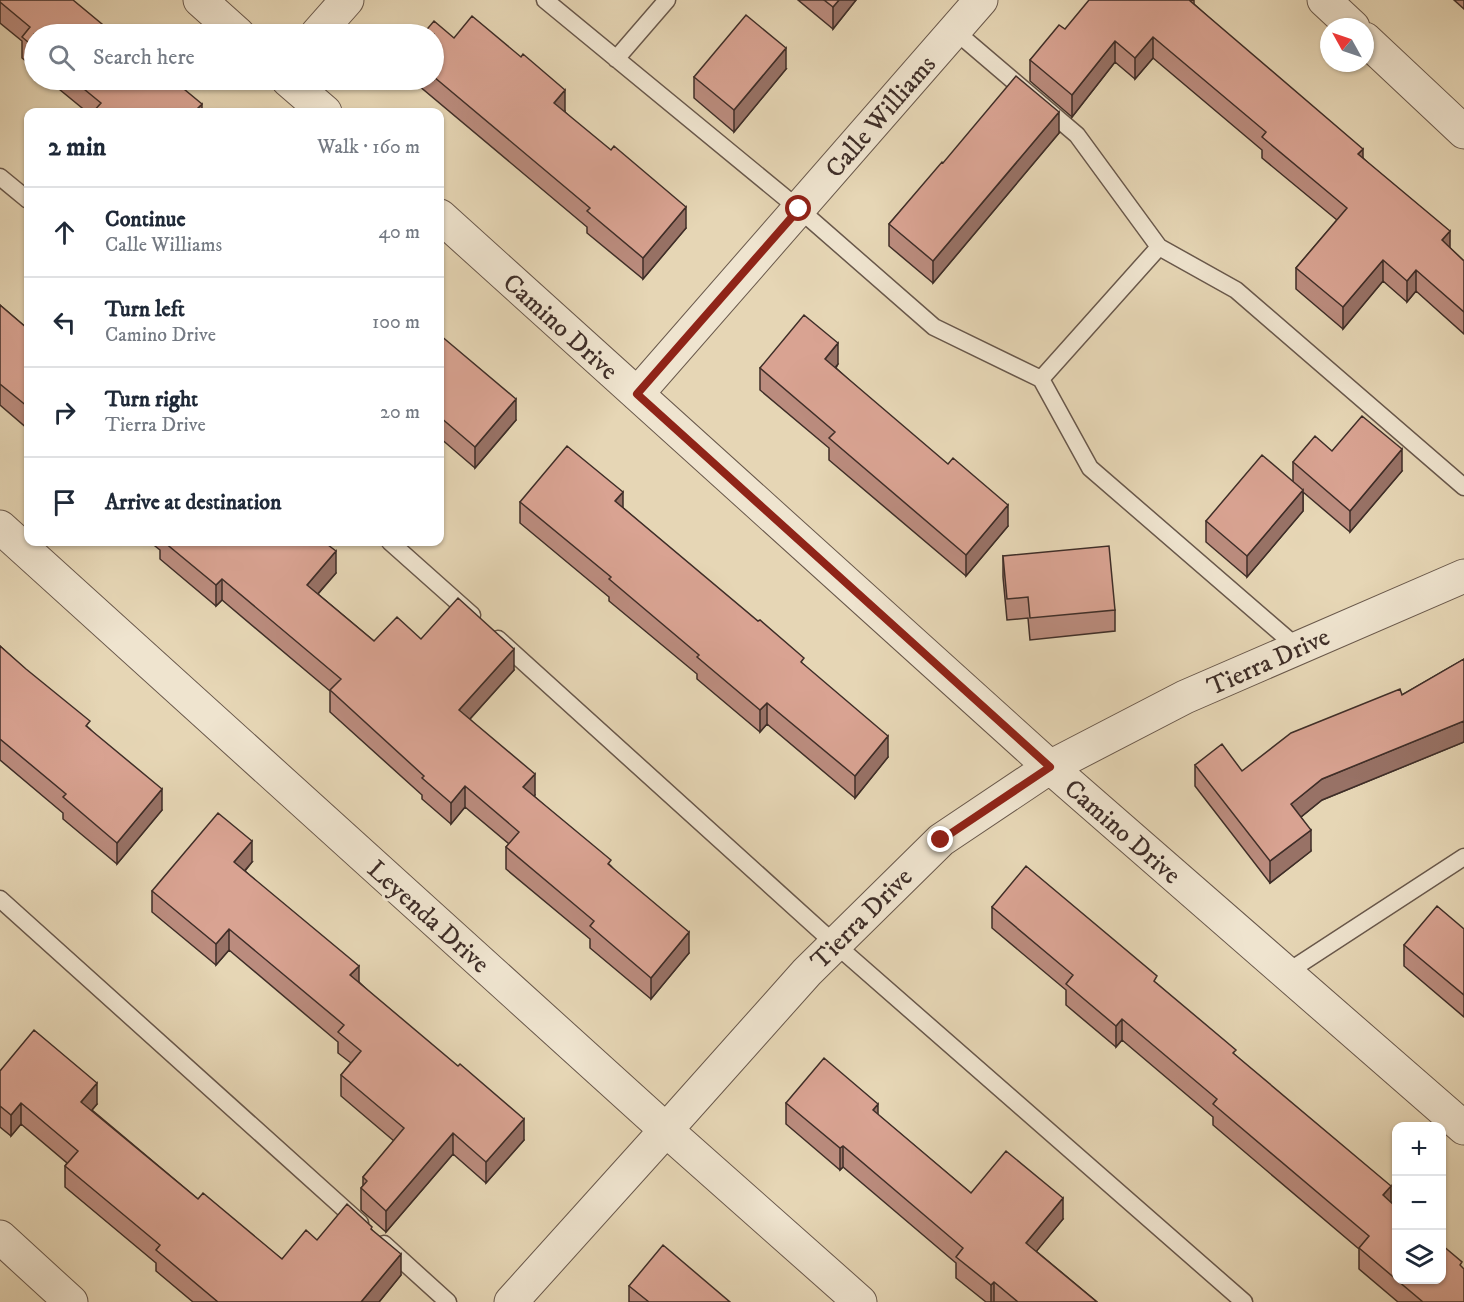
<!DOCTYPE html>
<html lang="en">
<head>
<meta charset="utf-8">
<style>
	:root { --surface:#fff; --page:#f2f2f3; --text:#1f2937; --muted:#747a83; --line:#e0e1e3 }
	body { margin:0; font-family:"IM FELL DW Pica",serif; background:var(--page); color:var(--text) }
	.controls { position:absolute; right:18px; bottom:18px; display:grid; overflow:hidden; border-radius:12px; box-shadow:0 2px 4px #0004 }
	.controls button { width:54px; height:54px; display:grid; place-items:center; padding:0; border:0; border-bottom:2px solid var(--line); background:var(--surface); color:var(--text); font:30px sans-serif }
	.compass { position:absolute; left:1320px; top:18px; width:54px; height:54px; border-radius:50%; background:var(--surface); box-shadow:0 2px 4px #0004; rotate:310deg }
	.stop { position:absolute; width:18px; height:18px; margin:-14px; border:4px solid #8f2418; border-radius:50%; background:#fff }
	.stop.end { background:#8f2418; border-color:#fff; box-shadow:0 2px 6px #0008 }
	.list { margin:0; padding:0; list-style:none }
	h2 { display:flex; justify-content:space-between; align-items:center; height:78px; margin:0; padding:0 24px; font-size:26px }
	h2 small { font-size:20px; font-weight:400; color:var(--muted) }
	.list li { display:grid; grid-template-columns:39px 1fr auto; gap:18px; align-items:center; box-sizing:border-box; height:90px; padding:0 24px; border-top:2px solid var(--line) }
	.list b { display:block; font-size:22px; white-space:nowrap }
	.list p { margin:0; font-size:20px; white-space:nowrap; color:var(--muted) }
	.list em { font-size:20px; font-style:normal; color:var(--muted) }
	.icon { flex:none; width:33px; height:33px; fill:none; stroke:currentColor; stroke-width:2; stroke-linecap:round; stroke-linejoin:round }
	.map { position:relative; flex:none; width:1464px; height:1302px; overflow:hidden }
	.search { position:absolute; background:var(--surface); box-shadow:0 2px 4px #0004; left:24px; top:24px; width:420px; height:66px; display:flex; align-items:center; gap:15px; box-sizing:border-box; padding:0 21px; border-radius:33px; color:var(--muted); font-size:22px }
	.panel { position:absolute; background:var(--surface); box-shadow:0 2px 4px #0004; left:24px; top:108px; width:420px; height:438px; border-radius:12px }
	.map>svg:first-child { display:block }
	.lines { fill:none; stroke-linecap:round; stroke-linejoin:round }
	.service-casing { stroke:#69584b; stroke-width:19 }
	.minor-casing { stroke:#69584b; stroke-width:35 }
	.service { stroke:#efe4cf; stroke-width:16 }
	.minor { stroke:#efe4cf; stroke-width:33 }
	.wall { fill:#bb8c7e; stroke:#3f2e28; stroke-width:1.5 }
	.shaded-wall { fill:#987266; stroke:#3f2e28; stroke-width:1.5 }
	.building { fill:#d9a392; stroke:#3f2e28; stroke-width:1.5 }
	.route { stroke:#8f2418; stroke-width:8 }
	.labels { text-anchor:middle; stroke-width:6; stroke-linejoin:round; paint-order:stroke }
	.street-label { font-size:26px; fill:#3f2e28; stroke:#efe4cf }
</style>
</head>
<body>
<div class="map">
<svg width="1464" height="1302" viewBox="0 0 1464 1302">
	<rect width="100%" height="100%" fill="#e6d6b5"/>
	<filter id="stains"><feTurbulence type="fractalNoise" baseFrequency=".00333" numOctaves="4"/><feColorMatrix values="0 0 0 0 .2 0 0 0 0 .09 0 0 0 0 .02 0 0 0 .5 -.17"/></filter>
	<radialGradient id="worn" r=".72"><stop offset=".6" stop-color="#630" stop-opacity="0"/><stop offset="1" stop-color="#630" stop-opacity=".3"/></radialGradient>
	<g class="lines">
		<defs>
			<path id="service" d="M 545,0 L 799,209 L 934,327 L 1041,379 L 1090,468 L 1298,648
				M 955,31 L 1077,135 L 1159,247 L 1236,290 L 1464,487
				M 616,59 L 667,0
				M 0,177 L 28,200
				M 1041,379 L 1159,247
				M 390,542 L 472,615
				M 498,639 L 835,944 L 1244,1302
				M 0,899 L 360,1223
				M 1286,973 L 1464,857
				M 384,1244 L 448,1302"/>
			<path id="minor" d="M 200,0 L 238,34
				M 1324,0 L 1353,27
				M 317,34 L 347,0
				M 1365,39 L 1464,132
				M 288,80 L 325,112
				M 440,216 L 1050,767 L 1464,1128
				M 637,394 L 981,0
				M 0,527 L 666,1130 L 860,1302
				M 0,1237 L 71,1302
				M 511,1302 L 666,1130 L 807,972 L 941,840 L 1050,767 L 1185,697 L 1464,576"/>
		</defs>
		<use href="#service" class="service-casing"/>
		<use href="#minor" class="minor-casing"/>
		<use href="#service" class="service"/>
		<use href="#minor" class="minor"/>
	</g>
	<path class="wall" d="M 0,0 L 114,34 L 34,34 L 34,68 L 22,58 L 22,41 L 0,23 Z
		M 798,0 L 856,0 L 833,29 Z
		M 1194,0 L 1194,4 L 1363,158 L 1450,248 L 1464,261 L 1464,334 L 1416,291 L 1407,302 L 1383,281 L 1343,329 L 1296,289 L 1296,268 L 1337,220 L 1262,158 L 1262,150 L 1153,58 L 1135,79 L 1115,62 L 1072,117 L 1030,81 L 1030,60 L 1065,29 Z
		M 1454,0 L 1464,0 L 1464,9 Z
		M 434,34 L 454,38 L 565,111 L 565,112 L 686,228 L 643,279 L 587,233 L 587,227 L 412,80 L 434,80 Z
		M 786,69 L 734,132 L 694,98 L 694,77 Z
		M 48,80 L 173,80 L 202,112 L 87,112 Z
		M 1059,133 L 933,283 L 889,246 L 889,224 L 943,163 Z
		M 0,305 L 28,329 L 28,429 L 0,405 Z
		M 440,335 L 516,420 L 475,468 L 440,438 Z
		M 838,364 L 836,368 L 1008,526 L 966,576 L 829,460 L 829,448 L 760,390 L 760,368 Z
		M 1332,451 L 1402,471 L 1350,532 L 1303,492 L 1303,511 L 1247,577 L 1206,542 L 1206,521 L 1293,481 L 1293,462 Z
		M 520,502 L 623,508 L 804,665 L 888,757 L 855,798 L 767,724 L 760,732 L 697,679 L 697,674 L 609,601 L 609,597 L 520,523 Z
		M 150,542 L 284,542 L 289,545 L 336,573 L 318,594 L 374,641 L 421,639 L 514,670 L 470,719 L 535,795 L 534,796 L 611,866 L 689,953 L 651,999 L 590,948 L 590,939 L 506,869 L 506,847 L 509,844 L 465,807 L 451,824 L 422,799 L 422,795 L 330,712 L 330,691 L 222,600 L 216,606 L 160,559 L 160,550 Z
		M 1003,556 L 1115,610 L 1115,631 L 1030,640 L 1028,618 L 1007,620 L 1003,577 Z
		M 0,646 L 90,729 L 162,810 L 117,864 L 63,819 L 63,813 L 0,760 Z
		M 1464,659 L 1464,742 L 1322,800 L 1301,817 L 1311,851 L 1270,883 L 1195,786 L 1195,765 L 1242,771 L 1402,695 Z
		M 252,862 L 245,871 L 359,982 L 524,1140 L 486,1183 L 453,1154 L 386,1232 L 361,1210 L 361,1188 L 363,1186 L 363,1177 L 394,1141 L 341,1096 L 341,1075 L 351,1063 L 338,1053 L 338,1042 L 229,950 L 216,965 L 152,912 L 152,891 Z
		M 992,907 L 1157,984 L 1236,1056 L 1391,1202 L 1462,1268 L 1464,1302 L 1398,1302 L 1359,1269 L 1359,1249 L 1213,1125 L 1213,1117 L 1122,1040 L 1116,1047 L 1066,1005 L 1066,990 L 992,928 Z
		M 1464,929 L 1464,1017 L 1404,966 L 1404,945 Z
		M 0,1071 L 97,1104 L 92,1110 L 198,1199 L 282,1259 L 317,1240 L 372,1230 L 401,1275 L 379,1302 L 193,1302 L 156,1271 L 156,1263 L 65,1187 L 65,1166 L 67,1163 L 21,1124 L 11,1136 L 0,1127 Z
		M 786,1103 L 878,1115 L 971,1193 L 1063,1219 L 1036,1251 L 1097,1302 L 986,1302 L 956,1278 L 956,1263 L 843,1167 L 840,1170 L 786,1124 Z
		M 629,1286 L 730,1302 L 629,1302 Z"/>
	<path class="shaded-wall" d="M 839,0 L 856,0 L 833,29 L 833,7 Z
		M 1153,37 L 1153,58 L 1135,79 L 1135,58 Z
		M 1115,41 L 1115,62 L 1072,117 L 1072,95 Z
		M 786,48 L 786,69 L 734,132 L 734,110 Z
		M 565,90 L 565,111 L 554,124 L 554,103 Z
		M 202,104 L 202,112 L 195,112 L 195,111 Z
		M 1059,112 L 1059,133 L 933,283 L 933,261 Z
		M 1363,149 L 1363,170 L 1358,154 Z
		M 686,207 L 686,228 L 643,279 L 643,258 Z
		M 1450,231 L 1450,252 L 1442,240 Z
		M 1383,260 L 1383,281 L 1343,329 L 1343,307 Z
		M 1416,270 L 1416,291 L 1407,302 L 1407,281 Z
		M 838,343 L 838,364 L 825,380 L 825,359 Z
		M 516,399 L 516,420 L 475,468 L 475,447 Z
		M 1402,449 L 1402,471 L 1350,532 L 1350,511 Z
		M 1303,490 L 1303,511 L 1247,577 L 1247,556 Z
		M 623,492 L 623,514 L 615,501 Z
		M 1008,505 L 1008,526 L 966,576 L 966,555 Z
		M 336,551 L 336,573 L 307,606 L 307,585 Z
		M 222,579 L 222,600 L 216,606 L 216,585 Z
		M 514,649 L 514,670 L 459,731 L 459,710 Z
		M 767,703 L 767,724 L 760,732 L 760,710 Z
		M 1464,721 L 1464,742 L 1322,800 L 1291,825 L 1291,804 L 1322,779 Z
		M 888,736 L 888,757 L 855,798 L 855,776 Z
		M 535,774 L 535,795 L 523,808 L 523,787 Z
		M 465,786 L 465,807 L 451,824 L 451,803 Z
		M 162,789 L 162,810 L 117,864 L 117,843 Z
		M 1311,830 L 1311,851 L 1270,883 L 1270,861 Z
		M 252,841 L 252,862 L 234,883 L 234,862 Z
		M 229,929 L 229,950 L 216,965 L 216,944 Z
		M 689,932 L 689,953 L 651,999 L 651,978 Z
		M 359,966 L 359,987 L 350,975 Z
		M 1122,1019 L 1122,1040 L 1116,1047 L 1116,1026 Z
		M 97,1083 L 97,1104 L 81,1123 L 81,1102 Z
		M 21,1103 L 21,1124 L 11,1136 L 11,1115 Z
		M 878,1104 L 878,1125 L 873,1110 Z
		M 524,1119 L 524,1140 L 486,1183 L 486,1162 Z
		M 453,1133 L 453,1154 L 386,1232 L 386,1211 Z
		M 843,1146 L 843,1167 L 840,1170 L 840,1148 Z
		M 1391,1186 L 1391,1207 L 1383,1195 Z
		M 1063,1198 L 1063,1219 L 1026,1264 L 1026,1243 Z
		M 401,1254 L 401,1275 L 379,1302 L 361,1302 Z
		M 994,1282 L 994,1302 L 991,1302 L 991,1285 Z"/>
	<path class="building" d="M 0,0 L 73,0 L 114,34 L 34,34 L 34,47 L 22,37 L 30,27 L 0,2 Z
		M 824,0 L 839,0 L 833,7 Z
		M 1089,0 L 1189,0 L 1363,149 L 1358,154 L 1450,231 L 1442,240 L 1464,261 L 1464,312 L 1416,270 L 1407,281 L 1383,260 L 1343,307 L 1296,268 L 1347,208 L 1262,137 L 1266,132 L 1153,37 L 1135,58 L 1115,41 L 1072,95 L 1030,60 L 1059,25 L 1065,29 Z
		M 746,15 L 786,48 L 734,110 L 694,77 Z
		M 472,16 L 521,57 L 523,54 L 565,90 L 554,103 L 611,150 L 614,146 L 686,207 L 643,258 L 587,211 L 590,208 L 434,77 L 434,34 L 423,34 L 434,21 L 454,38 Z
		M 1016,76 L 1059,112 L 933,261 L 889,224 L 942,162 L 943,163 Z
		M 73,80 L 173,80 L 202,104 L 195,111 L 197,112 L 93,112 L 101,103 Z
		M 0,305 L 28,329 L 28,407 L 0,384 Z
		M 804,315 L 838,343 L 825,359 L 948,464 L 953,458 L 1008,505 L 966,555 L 829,438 L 835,432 L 760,368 Z
		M 440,335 L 516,399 L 475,447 L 440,417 Z
		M 1362,416 L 1402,449 L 1350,511 L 1293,462 L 1315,436 L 1332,451 Z
		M 567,446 L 623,492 L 615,501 L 758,621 L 760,620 L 804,658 L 801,662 L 888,736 L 855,776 L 767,703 L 760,710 L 697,657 L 699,655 L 609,579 L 611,577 L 520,502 Z
		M 1262,455 L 1303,490 L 1247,556 L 1206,521 Z
		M 164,542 L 284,542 L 289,545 L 292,542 L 324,542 L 336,551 L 307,585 L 374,641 L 397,617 L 421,639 L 458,598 L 514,649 L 459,710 L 535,774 L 523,787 L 611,860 L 608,864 L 689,932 L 651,978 L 590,926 L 594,921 L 506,847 L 519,832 L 465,786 L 451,803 L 422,778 L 424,776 L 330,690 L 341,679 L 222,579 L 216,585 Z
		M 1109,546 L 1115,610 L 1030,618 L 1028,597 L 1007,599 L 1003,556 Z
		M 0,646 L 26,669 L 90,721 L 86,726 L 162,789 L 117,843 L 63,797 L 66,794 L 0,739 Z
		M 1464,659 L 1464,721 L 1322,779 L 1291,804 L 1311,830 L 1270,861 L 1195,765 L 1222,744 L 1242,771 L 1291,733 L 1400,689 L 1402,695 Z
		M 218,813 L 252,841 L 234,862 L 359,966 L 350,975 L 458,1066 L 460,1064 L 524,1119 L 486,1162 L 453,1133 L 386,1211 L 361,1188 L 367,1181 L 363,1177 L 404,1128 L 341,1075 L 361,1051 L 338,1032 L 344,1025 L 229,929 L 216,944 L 152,891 Z
		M 1026,866 L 1157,976 L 1154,981 L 1236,1050 L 1233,1053 L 1391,1186 L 1383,1195 L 1396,1207 L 1396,1280 L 1442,1280 L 1442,1245 L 1462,1262 L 1460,1265 L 1464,1269 L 1464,1302 L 1423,1302 L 1359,1248 L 1369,1236 L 1213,1104 L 1217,1099 L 1122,1019 L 1116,1026 L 1066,984 L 1073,975 L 992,907 Z
		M 1437,906 L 1464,929 L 1464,995 L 1404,945 Z
		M 34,1030 L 97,1083 L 81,1102 L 198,1199 L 203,1193 L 282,1259 L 306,1230 L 317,1240 L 347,1204 L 372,1227 L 371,1229 L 401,1254 L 361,1302 L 218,1302 L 156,1250 L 160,1245 L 65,1166 L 78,1151 L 21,1103 L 11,1115 L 0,1106 L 0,1071 Z
		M 824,1058 L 878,1104 L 873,1110 L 971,1193 L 1006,1151 L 1063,1198 L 1026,1243 L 1097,1302 L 1018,1302 L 994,1282 L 991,1285 L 956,1257 L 963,1248 L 843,1146 L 840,1148 L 786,1103 Z
		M 663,1245 L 730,1302 L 649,1302 L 629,1286 Z"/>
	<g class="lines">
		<path class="route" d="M 799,209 L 637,394 L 1050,767 L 941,840"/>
	</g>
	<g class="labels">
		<g class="street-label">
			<text transform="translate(880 116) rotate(-49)" y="9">Calle Williams</text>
			<text transform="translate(561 326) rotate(42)" y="9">Camino Drive</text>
			<text transform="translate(1268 661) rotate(-24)" y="9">Tierra Drive</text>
			<text transform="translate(1123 831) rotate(41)" y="9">Camino Drive</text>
			<text transform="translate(429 916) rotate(42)" y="9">Leyenda Drive</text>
			<text transform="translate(861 918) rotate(-45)" y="9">Tierra Drive</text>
		</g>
	</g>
	<rect width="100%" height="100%" filter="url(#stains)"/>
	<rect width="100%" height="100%" fill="url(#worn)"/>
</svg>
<div class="controls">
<button>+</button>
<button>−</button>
<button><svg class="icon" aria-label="layers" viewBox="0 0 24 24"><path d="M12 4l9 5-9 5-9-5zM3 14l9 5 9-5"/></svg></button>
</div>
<svg class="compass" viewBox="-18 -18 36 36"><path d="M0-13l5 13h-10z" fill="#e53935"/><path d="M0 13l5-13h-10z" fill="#747a83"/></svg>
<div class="stop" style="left:799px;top:209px"></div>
<div class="stop end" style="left:941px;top:840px"></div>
<div class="search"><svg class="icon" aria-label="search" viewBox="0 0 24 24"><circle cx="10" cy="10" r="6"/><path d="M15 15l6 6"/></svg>Search here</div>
<section class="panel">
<h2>2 min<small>Walk · 160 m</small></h2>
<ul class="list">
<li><svg class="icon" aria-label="ahead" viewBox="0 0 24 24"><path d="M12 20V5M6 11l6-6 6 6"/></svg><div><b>Continue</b><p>Calle Williams</p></div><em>40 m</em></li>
<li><svg class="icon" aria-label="left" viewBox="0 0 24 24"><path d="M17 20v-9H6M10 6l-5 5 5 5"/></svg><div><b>Turn left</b><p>Camino Drive</p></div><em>100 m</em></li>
<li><svg class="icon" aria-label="right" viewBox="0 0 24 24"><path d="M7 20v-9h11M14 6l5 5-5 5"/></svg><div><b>Turn right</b><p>Tierra Drive</p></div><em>20 m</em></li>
<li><svg class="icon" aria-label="arrive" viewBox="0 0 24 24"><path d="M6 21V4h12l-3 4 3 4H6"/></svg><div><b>Arrive at destination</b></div></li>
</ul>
</section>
</div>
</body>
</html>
